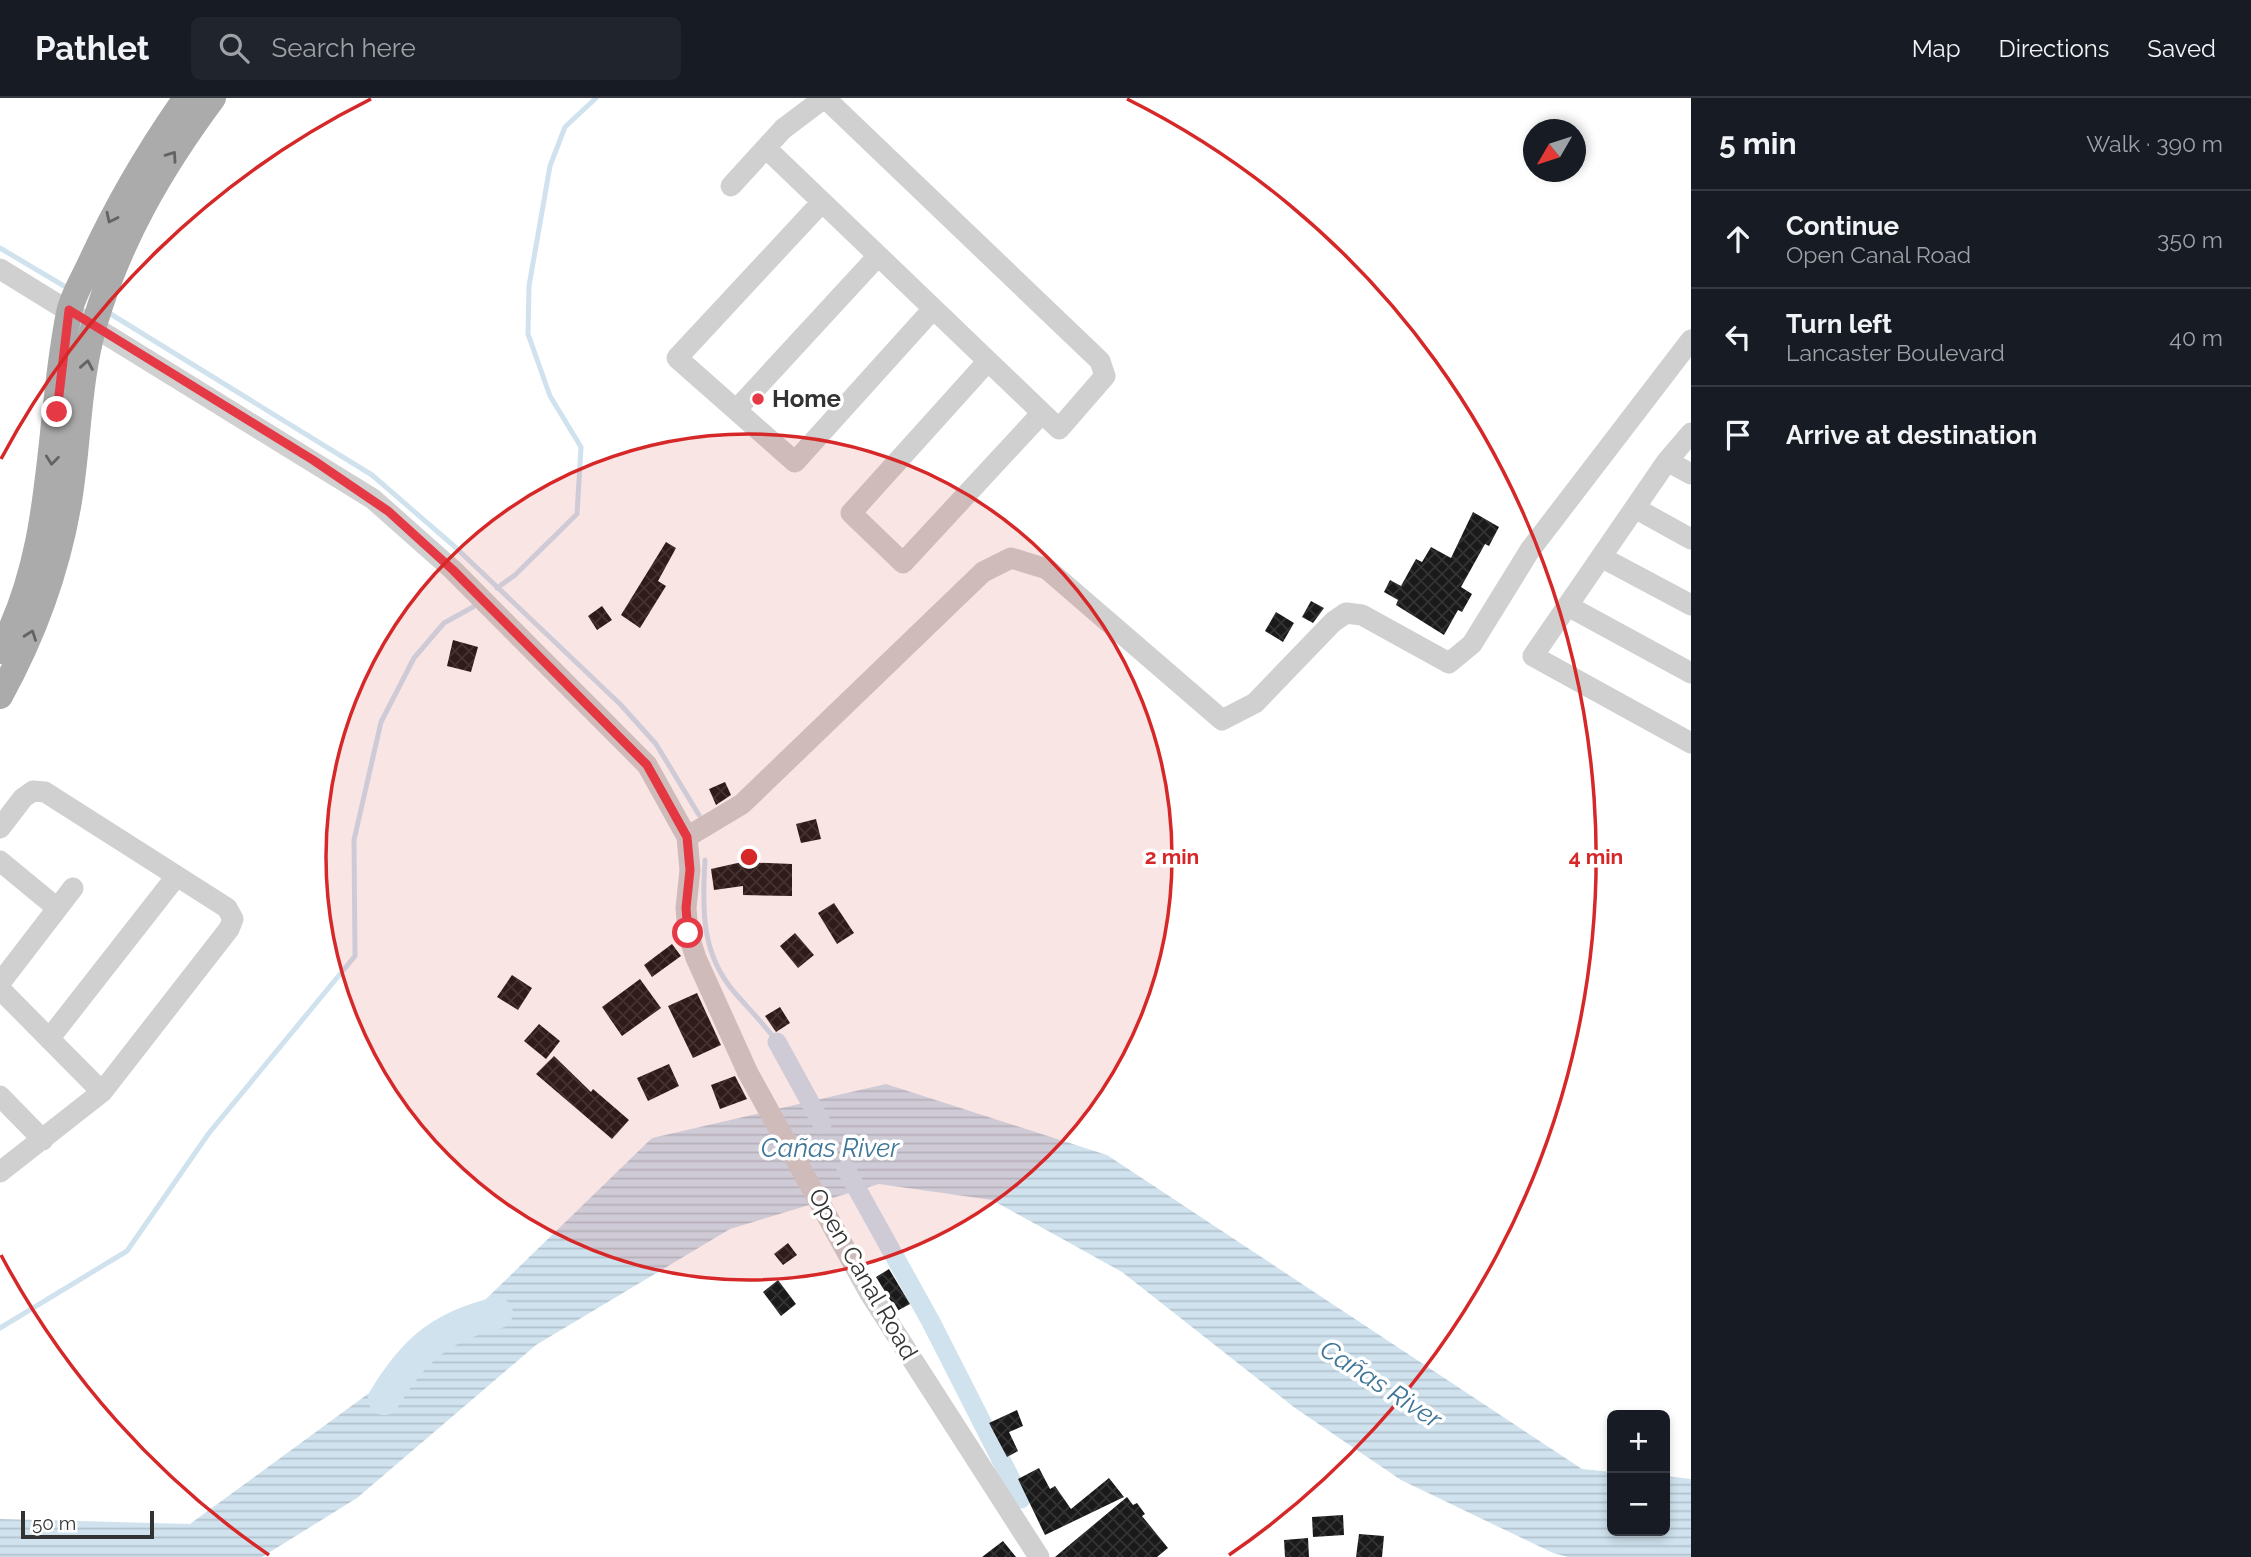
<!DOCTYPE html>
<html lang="en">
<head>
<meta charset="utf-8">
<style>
	:root { --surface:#171b24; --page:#20242c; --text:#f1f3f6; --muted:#9ea1a6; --line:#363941 }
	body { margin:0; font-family:Raleway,sans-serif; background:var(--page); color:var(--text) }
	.controls { position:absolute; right:21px; bottom:21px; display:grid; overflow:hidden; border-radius:10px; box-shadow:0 4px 10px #0003 }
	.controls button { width:63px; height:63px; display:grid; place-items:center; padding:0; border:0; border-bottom:2px solid var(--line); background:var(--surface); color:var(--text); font:35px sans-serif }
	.compass { position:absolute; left:1523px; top:21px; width:63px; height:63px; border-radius:50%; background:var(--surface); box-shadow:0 4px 10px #0003; rotate:231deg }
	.scale { position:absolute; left:21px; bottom:18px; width:133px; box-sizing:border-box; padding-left:7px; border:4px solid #333; border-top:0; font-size:19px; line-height:24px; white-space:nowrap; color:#333; -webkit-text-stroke:5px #fff; paint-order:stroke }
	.stop { position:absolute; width:21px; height:21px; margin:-16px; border:5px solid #e63946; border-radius:50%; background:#fff }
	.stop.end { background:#e63946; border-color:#fff; box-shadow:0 2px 7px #0008 }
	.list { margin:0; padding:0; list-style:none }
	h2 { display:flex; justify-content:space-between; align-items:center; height:91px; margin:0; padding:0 28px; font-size:30px }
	h2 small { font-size:23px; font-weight:400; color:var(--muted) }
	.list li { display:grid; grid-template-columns:46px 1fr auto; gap:21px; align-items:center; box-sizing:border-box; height:98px; padding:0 28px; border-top:2px solid var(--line) }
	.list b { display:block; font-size:26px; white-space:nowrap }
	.list p { margin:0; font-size:23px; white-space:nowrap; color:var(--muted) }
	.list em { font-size:23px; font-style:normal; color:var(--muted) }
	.icon { flex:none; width:38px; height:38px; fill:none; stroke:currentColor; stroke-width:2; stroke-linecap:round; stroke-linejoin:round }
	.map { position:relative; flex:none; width:1691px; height:1459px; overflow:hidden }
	header { display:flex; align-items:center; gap:42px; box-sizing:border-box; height:98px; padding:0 35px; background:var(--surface); border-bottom:2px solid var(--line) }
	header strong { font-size:33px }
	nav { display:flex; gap:38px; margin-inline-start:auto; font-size:24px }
	.search { width:490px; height:63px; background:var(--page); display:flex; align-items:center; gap:18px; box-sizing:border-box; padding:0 24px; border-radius:10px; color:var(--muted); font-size:26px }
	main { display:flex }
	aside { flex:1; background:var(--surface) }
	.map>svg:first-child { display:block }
	.water { fill:url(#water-rules) }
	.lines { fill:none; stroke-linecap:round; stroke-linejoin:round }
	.stream { stroke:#cfe2ee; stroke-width:5 }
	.canal { stroke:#cfe2ee; stroke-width:19 }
	.river { stroke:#cfe2ee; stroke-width:32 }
	.building { fill:url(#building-cross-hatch) }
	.minor { stroke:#d0d0d0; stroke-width:21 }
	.major { stroke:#ababab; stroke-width:26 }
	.oneway { stroke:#636363 }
	.route { stroke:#e63946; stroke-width:9 }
	.ring { fill:none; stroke:#d62828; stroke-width:3.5 }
	.poi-dot { fill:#e63946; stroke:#fff; stroke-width:2.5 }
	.labels { text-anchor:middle; stroke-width:7; stroke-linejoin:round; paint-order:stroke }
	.poi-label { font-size:24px; font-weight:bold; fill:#333; stroke:#fff; text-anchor:start }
	.street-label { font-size:24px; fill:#333; stroke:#fff }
	.water-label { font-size:26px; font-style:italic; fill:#3f7597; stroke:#fff }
	.centre { fill:#d62828; stroke:#fff; stroke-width:3.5 }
	.ring-label { font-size:21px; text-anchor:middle; font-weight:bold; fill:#d62828; stroke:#fff; stroke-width:7; stroke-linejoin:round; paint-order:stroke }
</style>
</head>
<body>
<header>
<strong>Pathlet</strong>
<div class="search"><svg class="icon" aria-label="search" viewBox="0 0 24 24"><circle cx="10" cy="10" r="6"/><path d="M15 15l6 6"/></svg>Search here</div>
<nav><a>Map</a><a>Directions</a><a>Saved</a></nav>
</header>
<main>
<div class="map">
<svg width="1691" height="1459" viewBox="0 0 1691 1459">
	<defs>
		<pattern id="water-rules" width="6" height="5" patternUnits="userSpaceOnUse" patternTransform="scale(1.75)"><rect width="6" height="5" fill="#cfe2ee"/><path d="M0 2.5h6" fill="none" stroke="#b2c2cd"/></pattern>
		<pattern id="building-cross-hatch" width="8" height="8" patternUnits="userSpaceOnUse" patternTransform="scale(1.75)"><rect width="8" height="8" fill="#1a1a1a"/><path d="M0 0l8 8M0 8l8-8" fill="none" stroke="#333"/></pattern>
	</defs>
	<rect width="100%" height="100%" fill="#fff"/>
	<path class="water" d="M 886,986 L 1107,1057 L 1582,1371 L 1612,1374 L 1612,1433 L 1665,1433 L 1665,1378 L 1691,1381 L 1691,1459 L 1568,1459 L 1553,1455 L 1401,1382 L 1295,1310 L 1122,1174 L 992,1102 L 879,1086 L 730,1131 L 536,1247 L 357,1400 L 262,1459 L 0,1459 L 0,1421 L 190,1426 L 451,1235 L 652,1040 Z"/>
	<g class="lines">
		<path class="stream" d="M 0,150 L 64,188
			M 109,215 L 372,377 L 454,448 L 620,606 L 656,646 L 699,717
			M 497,490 L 515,477 L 577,416 L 581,349 L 550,298 L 528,236 L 529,188 L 550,68 L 565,29 L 596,0
			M 705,762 C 702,811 701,856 735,895 C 750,912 764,926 777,944
			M 0,1230 L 127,1153 L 209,1035 L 355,858 L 354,742 L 381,624 L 414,560 L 444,525 L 473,509"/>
		<path class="canal" d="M 777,944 L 822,1026
			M 846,1071 L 931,1224 L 1021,1401"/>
		<path class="river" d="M 384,1301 C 413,1253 441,1228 497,1215"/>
	</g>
	<path class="building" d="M 1473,414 L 1499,429 L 1489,448 L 1485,446 L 1461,489 L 1472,496 L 1462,514 L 1458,512 L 1444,537 L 1396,507 L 1398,502 L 1384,494 L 1390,482 L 1401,488 L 1416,461 L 1422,464 L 1431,449 L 1451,460 Z
		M 666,444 L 676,450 L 658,483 L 666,488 L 640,530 L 621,517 Z
		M 1311,503 L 1324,510 L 1313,525 L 1302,519 Z
		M 602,508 L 612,522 L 597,532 L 588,518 Z
		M 1276,514 L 1294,525 L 1283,544 L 1265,533 Z
		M 453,542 L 478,549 L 471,574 L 447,568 Z
		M 725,684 L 731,697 L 716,707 L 709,691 Z
		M 816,721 L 821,741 L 801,745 L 796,726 Z
		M 742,764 L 792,766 L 792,798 L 743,797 L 743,788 L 714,792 L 711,771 Z
		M 834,805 L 854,835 L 837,846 L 818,815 Z
		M 795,835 L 814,857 L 798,870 L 780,848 Z
		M 672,846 L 681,858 L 652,879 L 644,867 Z
		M 512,877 L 532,890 L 518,912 L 497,899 Z
		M 640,881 L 661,910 L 622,938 L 602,909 Z
		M 697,895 L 721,947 L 693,960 L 668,908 Z
		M 780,909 L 790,925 L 776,934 L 765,918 Z
		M 539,926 L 560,943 L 546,961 L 524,943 Z
		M 554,958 L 591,994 L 593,991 L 629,1022 L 612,1041 L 536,976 Z
		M 669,966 L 679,988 L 648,1003 L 637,980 Z
		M 735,978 L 747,1001 L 720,1011 L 711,987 Z
		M 788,1145 L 797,1157 L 783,1167 L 774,1156 Z
		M 889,1171 L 910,1206 L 897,1213 L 876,1179 Z
		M 778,1182 L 796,1206 L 781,1218 L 763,1194 Z
		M 1017,1312 L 1023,1328 L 1009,1334 L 1018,1353 L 1007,1359 L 989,1325 Z
		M 1039,1370 L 1050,1391 L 1055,1388 L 1071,1411 L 1109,1380 L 1124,1399 L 1045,1437 L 1018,1381 Z
		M 1127,1399 L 1133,1407 L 1137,1405 L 1145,1416 L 1142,1418 L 1168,1450 L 1157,1459 L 1055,1459 Z
		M 1343,1417 L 1344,1437 L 1313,1439 L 1312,1419 Z
		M 1359,1436 L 1384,1438 L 1382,1459 L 1356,1459 Z
		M 1308,1440 L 1309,1459 L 1285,1459 L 1284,1442 Z
		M 1003,1443 L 1016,1459 L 982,1459 Z"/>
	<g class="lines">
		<path class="minor" d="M 767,51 L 1059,331 L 1105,278 L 1100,263 L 825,0
			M 731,88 L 783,31 L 824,0
			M 822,104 L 677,260 L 795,364 L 933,211
			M 0,171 L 373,401 L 453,472 L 647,667 L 687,739 L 690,772 L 686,810 L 688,835 L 696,860 L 748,975 L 869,1194 L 1039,1459
			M 988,263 L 851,415 L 903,465 L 1042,315
			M 736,312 L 878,158
			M 1691,335 L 1667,363 L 1533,558 L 1691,645
			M 1667,363 L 1691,376
			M 1635,410 L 1691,441
			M 1601,459 L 1691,507
			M 1568,508 L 1691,575
			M 0,730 L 23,700 L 33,693 L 45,694 L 227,810 L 233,821 L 229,831 L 102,994 L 0,1074
			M 687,739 L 742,706 L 983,474 L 1011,460 L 1047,471 L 1222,622 L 1255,605 L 1333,524 L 1346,515 L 1362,517 L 1449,565 L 1472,546 L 1530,452 L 1691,242
			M 0,763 L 57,810
			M 0,885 L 73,790
			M 0,891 L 102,994
			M 49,941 L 175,780
			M 0,998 L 43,1042"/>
		<path class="major" d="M 0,553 C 57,448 46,328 69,215 C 72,199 83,181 90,166 C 117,107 148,54 186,0
			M 0,598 C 33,538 56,476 68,409 C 79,348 77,284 95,224 C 120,141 161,70 213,0"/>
	</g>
	<defs><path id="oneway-chevron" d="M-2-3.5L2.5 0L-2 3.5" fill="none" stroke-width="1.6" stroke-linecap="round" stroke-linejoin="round" transform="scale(1.75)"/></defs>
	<g class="oneway">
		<use href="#oneway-chevron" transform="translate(172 58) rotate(-55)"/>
		<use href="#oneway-chevron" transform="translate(111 120) rotate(116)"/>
		<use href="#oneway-chevron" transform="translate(87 267) rotate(-80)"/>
		<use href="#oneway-chevron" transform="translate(52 362) rotate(96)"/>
		<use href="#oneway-chevron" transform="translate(31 537) rotate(-70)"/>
	</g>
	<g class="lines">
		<path class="route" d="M 57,314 L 69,212 L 313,362 L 388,413 L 453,472 L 647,667 L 687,739 L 690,772 L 686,810 L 688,835"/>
	</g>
	<circle cx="749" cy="759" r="423" fill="#d62828" fill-opacity=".12"/>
	<g class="ring">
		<circle cx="749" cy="759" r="423"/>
		<path d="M269 1457A847 847 0 0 1 1 1157M1 361A847 847 0 0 1 371 1M1127 1A847 847 0 0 1 1229 1457"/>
	</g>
	<circle class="poi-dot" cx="758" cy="301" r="7"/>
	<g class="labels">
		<g class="poi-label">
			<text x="772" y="309">Home</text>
		</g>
		<g class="street-label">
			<text transform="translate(863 1176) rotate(60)" y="8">Open Canal Road</text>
		</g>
		<g class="water-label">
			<text x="830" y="1059">Cañas River</text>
			<text transform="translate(1381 1286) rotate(33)" y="9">Cañas River</text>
		</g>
	</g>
	<circle cx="749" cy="759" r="10" class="centre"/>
	<g class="ring-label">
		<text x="1172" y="766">2 min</text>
		<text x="1596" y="766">4 min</text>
	</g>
</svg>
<div class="controls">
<button>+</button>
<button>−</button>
</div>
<svg class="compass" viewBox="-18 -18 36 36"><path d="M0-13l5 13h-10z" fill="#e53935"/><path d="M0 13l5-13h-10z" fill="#9ea1a6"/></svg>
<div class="scale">50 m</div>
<div class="stop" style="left:688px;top:835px"></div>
<div class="stop end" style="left:57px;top:314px"></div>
</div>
<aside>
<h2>5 min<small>Walk · 390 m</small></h2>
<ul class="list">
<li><svg class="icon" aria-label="ahead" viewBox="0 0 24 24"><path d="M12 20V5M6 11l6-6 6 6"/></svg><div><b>Continue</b><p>Open Canal Road</p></div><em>350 m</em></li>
<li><svg class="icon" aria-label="left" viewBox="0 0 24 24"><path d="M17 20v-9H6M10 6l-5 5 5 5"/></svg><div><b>Turn left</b><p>Lancaster Boulevard</p></div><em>40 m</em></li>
<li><svg class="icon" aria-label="arrive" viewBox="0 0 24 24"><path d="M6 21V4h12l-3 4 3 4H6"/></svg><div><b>Arrive at destination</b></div></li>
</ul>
</aside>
</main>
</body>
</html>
